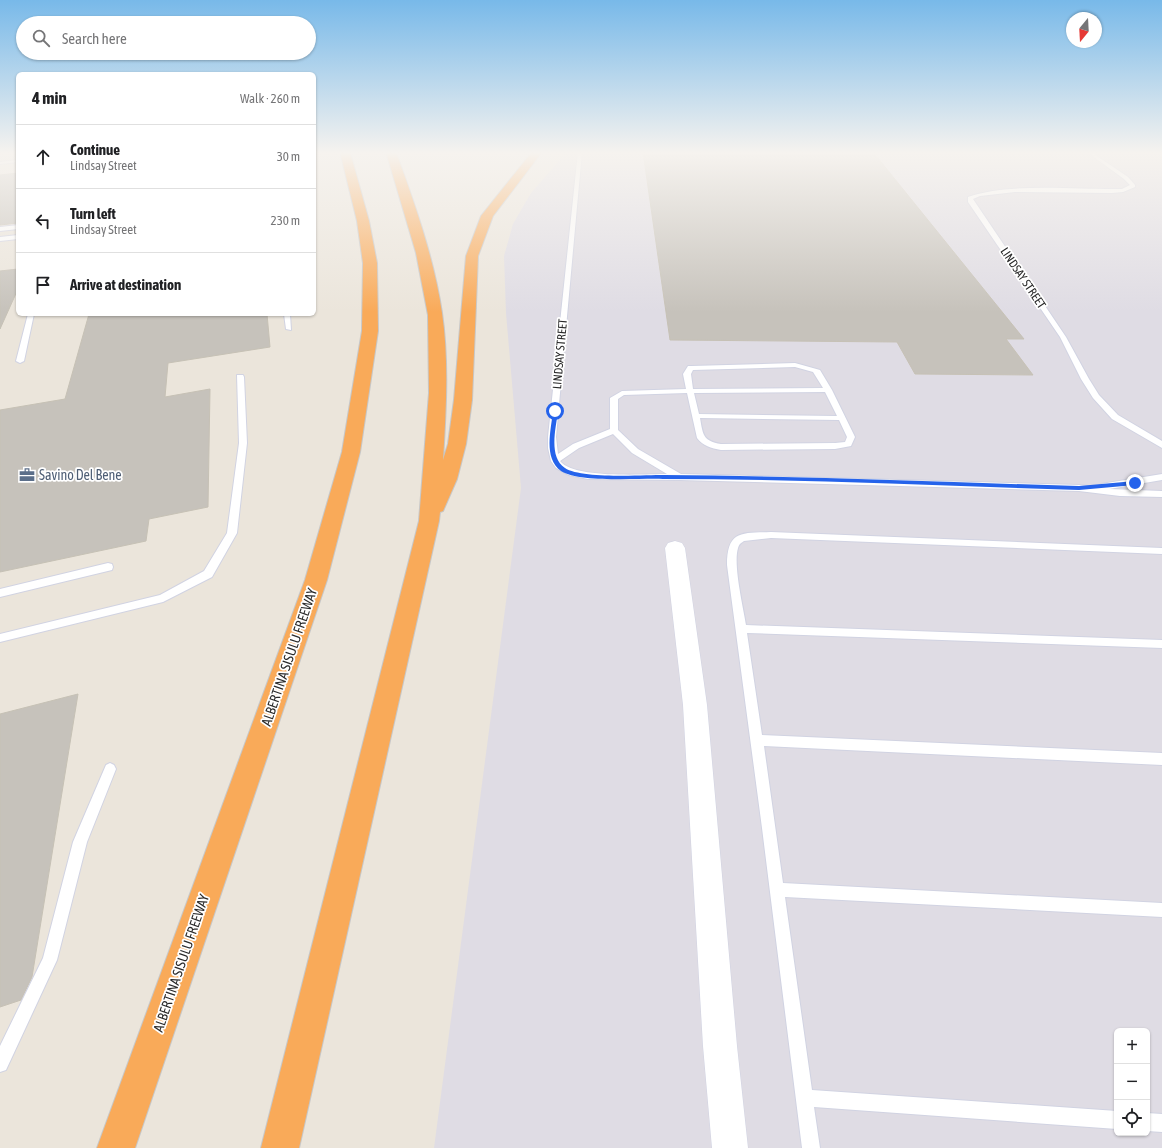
<!DOCTYPE html>
<html lang="en">
<head>
<meta charset="utf-8">
<style>
	:root { --surface:#fff; --page:#f2f2f2; --text:#202124; --muted:#757577; --line:#e0e0e0 }
	body { margin:0; font-family:"Asap Condensed",sans-serif; background:var(--page); color:var(--text) }
	.controls { position:absolute; right:12px; bottom:12px; display:grid; overflow:hidden; border-radius:6px; box-shadow:0 1px 3px #0004 }
	.controls button { width:36px; height:36px; display:grid; place-items:center; padding:0; border:0; border-bottom:1px solid var(--line); background:var(--surface); color:var(--text); font:20px sans-serif }
	.compass { position:absolute; left:1066px; top:12px; width:36px; height:36px; border-radius:50%; background:var(--surface); box-shadow:0 1px 3px #0004; rotate:198deg }
	.stop { position:absolute; width:12px; height:12px; margin:-9px; border:3px solid #2563eb; border-radius:50%; background:#fff }
	.stop.end { background:#2563eb; border-color:#fff; box-shadow:0 1px 4px #0008 }
	.list { margin:0; padding:0; list-style:none }
	h2 { display:flex; justify-content:space-between; align-items:center; height:52px; margin:0; padding:0 16px; font-size:17px }
	h2 small { font-size:13px; font-weight:400; color:var(--muted) }
	.list li { display:grid; grid-template-columns:26px 1fr auto; gap:12px; align-items:center; box-sizing:border-box; height:64px; padding:0 16px; border-top:1px solid var(--line) }
	.list b { display:block; font-size:15px; white-space:nowrap }
	.list p { margin:0; font-size:13px; white-space:nowrap; color:var(--muted) }
	.list em { font-size:13px; font-style:normal; color:var(--muted) }
	.icon { flex:none; width:22px; height:22px; fill:none; stroke:currentColor; stroke-width:2; stroke-linecap:round; stroke-linejoin:round }
	.map { position:relative; flex:none; width:1162px; height:1148px; overflow:hidden }
	.search { position:absolute; background:var(--surface); box-shadow:0 1px 3px #0004; left:16px; top:16px; width:300px; height:44px; display:flex; align-items:center; gap:10px; box-sizing:border-box; padding:0 14px; border-radius:22px; color:var(--muted); font-size:15px }
	.panel { position:absolute; background:var(--surface); box-shadow:0 1px 3px #0004; left:16px; top:72px; width:300px; height:244px; border-radius:6px }
	.map>svg:first-child { display:block }
	.industrial { fill:#dfdce4; fill-rule:evenodd }
	.building { fill:#c6c2bb; stroke:#c6c1b5 }
	.lines { fill:none; stroke-linecap:round; stroke-linejoin:round }
	.service-casing { stroke:#d1d3e2; stroke-width:2 }
	.minor-casing { stroke:#d1d3e2; stroke-width:1 }
	.motorway-casing { stroke:#c7c7c7; stroke-width:2 }
	.service { fill:#fff; fill-rule:evenodd }
	.minor { fill:#fff; fill-rule:evenodd }
	.motorway { fill:#f9aa59; fill-rule:evenodd }
	.route { fill:#2563eb }
	.labels { text-anchor:middle; stroke-width:3.5; stroke-linejoin:round; paint-order:stroke }
	.far-street-label { font-size:12px; fill:#292929; stroke:#fff }
	.service-label { font-size:14px; fill:#4e5e75; stroke:#fff; text-anchor:start }
	.street-label { font-size:14px; fill:#292929; stroke:#fff }
</style>
</head>
<body>
<div class="map">
<svg width="1162" height="1148" viewBox="0 0 1162 1148">
	<rect width="100%" height="100%" fill="#ebe5db"/>
	<path class="industrial" d="M 567,152 L 1162,152 L 1162,1148 L 434,1148 L 521,488 L 506,313 L 504,256 L 513,224 L 531,193 ZM 1117,1031 L 1147,1031 L 1147,1133 L 1117,1133 Z"/>
	<path class="building" d="M 643,152 L 873,152 L 1024,339 L 1006,339 L 1033,375 L 915,374 L 897,342 L 670,340 Z
		M 18,173 L 18,223 L 0,225 L 0,175 Z
		M 18,269 L 18,289 L 0,329 L 0,271 Z
		M 89,314 L 267,314 L 270,347 L 168,363 L 165,397 L 210,389 L 208,507 L 149,519 L 146,541 L 0,572 L 0,410 L 65,399 Z
		M 78,694 L 32,977 L 21,1000 L 0,1007 L 0,714 Z"/>
	<g class="lines">
		<defs>
			<path id="service" d="M 578,152 L 582,152 L 556,437 L 558,454 L 573,444 L 610,429 L 610,398 L 622,391 L 686,389 L 683,374 L 688,366 L 691,366 L 795,363 L 820,370 L 832,390 L 855,437 L 851,446 L 835,449 L 721,450 C 711,448 703,446 697,438 L 687,393 L 624,395 L 618,399 L 618,430 L 638,449 L 681,474 L 1079,485 L 1097,487 L 1101,484 L 1162,474 L 1162,480 L 1109,489 L 1162,491 L 1162,497 L 1120,496 L 1079,491 L 680,480 L 588,479 L 569,475 L 556,468 L 551,461 L 548,448 L 548,437 ZM 795,367 L 813,372 L 823,388 L 693,389 L 691,374 L 693,370 ZM 825,392 L 837,416 L 699,414 L 694,393 ZM 700,418 L 839,420 L 847,437 L 845,442 L 835,443 L 721,444 C 703,441 703,435 700,418 ZM 613,434 L 632,453 L 667,474 C 644,474 574,479 560,461 L 579,448 Z
				M 1087,152 L 1091,152 L 1128,177 L 1135,185 L 1135,187 L 1123,192 L 1112,193 L 1015,192 L 980,196 L 973,199 L 1066,337 L 1089,379 L 1099,395 L 1118,415 L 1162,441 L 1162,448 L 1112,419 L 1093,398 L 1081,379 L 1060,337 L 968,202 L 968,197 C 1006,183 1071,189 1112,189 L 1122,189 L 1130,185 L 1124,179 Z
				M 18,160 L 18,162 L 0,164 L 0,162 Z
				M 18,225 L 18,229 L 0,231 L 0,227 Z
				M 18,235 L 18,239 L 0,241 L 0,237 Z
				M 28,314 L 34,314 L 24,361 L 20,363 L 16,361 Z
				M 284,314 L 290,314 L 291,330 L 286,329 Z
				M 237,375 L 243,375 L 244,377 L 247,443 L 237,533 L 212,577 L 163,602 L 0,642 L 0,634 L 160,595 L 204,571 L 227,533 L 239,443 Z
				M 771,532 L 1162,548 L 1162,554 L 771,538 L 744,541 C 741,543 739,544 738,548 C 733,565 743,606 746,625 L 1162,640 L 1162,648 L 747,633 L 762,735 L 1162,753 L 1162,765 L 764,746 L 783,883 L 1162,903 L 1162,917 L 785,897 L 812,1090 L 1117,1111 L 1117,1129 L 814,1107 L 820,1148 L 802,1148 L 762,828 L 727,565 C 727,530 742,533 771,532 Z
				M 108,563 L 112,564 L 113,567 L 112,570 L 0,597 L 0,589 Z
				M 110,763 L 114,765 L 116,769 L 87,842 L 57,960 L 6,1070 L 0,1072 L 0,1046 L 43,958 L 73,842 L 106,765 Z
				M 1147,1113 L 1162,1114 L 1162,1132 L 1147,1131 Z"/>
			<path id="minor" d="M 675,541 L 682,543 L 685,548 L 707,705 L 737,1046 L 748,1148 L 712,1148 L 703,1046 L 683,705 L 665,548 L 668,543 Z"/>
			<path id="motorway" d="M 340,152 L 350,152 L 369,221 L 377,263 L 378,331 L 360,452 L 327,580 L 135,1148 L 97,1148 L 305,580 L 342,452 L 362,331 L 363,263 L 357,221 Z
				M 386,152 L 396,152 C 415,205 434,258 442,313 C 449,361 446,411 443,460 L 448,444 L 454,400 L 466,256 L 481,216 L 532,152 L 542,152 L 493,216 L 478,256 L 472,400 L 466,444 L 457,479 L 443,511 L 440,512 L 439,521 L 299,1148 L 261,1148 L 419,521 L 429,393 L 428,315 L 416,253 Z"/>
		</defs>
		<use href="#service" class="service-casing"/>
		<use href="#minor" class="minor-casing"/>
		<use href="#motorway" class="motorway-casing"/>
		<use href="#service" class="service"/>
		<use href="#minor" class="minor"/>
		<use href="#motorway" class="motorway"/>
	</g>
	<linearGradient id="sky" x2="0" y2="1"><stop stop-color="#78b9e9"/><stop offset="0.49" stop-color="#f6f3ef"/><stop offset="1" stop-color="#f6f3ef" stop-opacity="0"/></linearGradient>
	<rect width="1162" height="312" fill="url(#sky)"/>
	<path class="route" d="M 555,410 L 558,411 C 556,428 548,457 565,468 C 581,479 643,475 664,475 C 802,476 941,482 1079,486 L 1135,481 L 1138,483 L 1135,485 L 1079,490 C 940,486 801,479 663,479 C 640,478 579,483 561,471 C 543,458 551,430 553,411 Z"/>
	<defs>
		<symbol id="office-bare" viewBox="-9 -9 18 18"><path d="M-6-3h4V-5.5h4V-3h4V5H-6ZM-1-4.5V-3h2v-1.5ZM-6 0V1H6V0Z" fill="#5c6f8a" stroke="#fff" stroke-width="2.5" paint-order="stroke"/></symbol>
	</defs>
	<g fill-rule="evenodd">
		<use href="#office-bare" x="16" y="464" width="22" height="22"/>
	</g>
	<g class="labels">
		<g class="far-street-label">
			<text transform="translate(1023 278) rotate(56)" y="4">LINDSAY STREET</text>
			<text transform="translate(560 354) rotate(-85)" y="4">LINDSAY STREET</text>
		</g>
		<g class="service-label">
			<text x="39" y="480">Savino Del Bene</text>
		</g>
		<g class="street-label">
			<text transform="translate(289 657) rotate(-71)" y="5">ALBERTINA SISULU FREEWAY</text>
			<text transform="translate(181 963) rotate(-71)" y="5">ALBERTINA SISULU FREEWAY</text>
		</g>
	</g>
</svg>
<div class="controls">
<button>+</button>
<button>−</button>
<button><svg class="icon" aria-label="locate" viewBox="0 0 24 24"><circle cx="12" cy="12" r="6"/><path d="M12 2v4M12 18v4M2 12h4M18 12h4"/></svg></button>
</div>
<svg class="compass" viewBox="-18 -18 36 36"><path d="M0-13l5 13h-10z" fill="#e53935"/><path d="M0 13l5-13h-10z" fill="#757577"/></svg>
<div class="stop" style="left:555px;top:411px"></div>
<div class="stop end" style="left:1135px;top:483px"></div>
<div class="search"><svg class="icon" aria-label="search" viewBox="0 0 24 24"><circle cx="10" cy="10" r="6"/><path d="M15 15l6 6"/></svg>Search here</div>
<section class="panel">
<h2>4 min<small>Walk · 260 m</small></h2>
<ul class="list">
<li><svg class="icon" aria-label="ahead" viewBox="0 0 24 24"><path d="M12 20V5M6 11l6-6 6 6"/></svg><div><b>Continue</b><p>Lindsay Street</p></div><em>30 m</em></li>
<li><svg class="icon" aria-label="left" viewBox="0 0 24 24"><path d="M17 20v-9H6M10 6l-5 5 5 5"/></svg><div><b>Turn left</b><p>Lindsay Street</p></div><em>230 m</em></li>
<li><svg class="icon" aria-label="arrive" viewBox="0 0 24 24"><path d="M6 21V4h12l-3 4 3 4H6"/></svg><div><b>Arrive at destination</b></div></li>
</ul>
</section>
</div>
</body>
</html>
